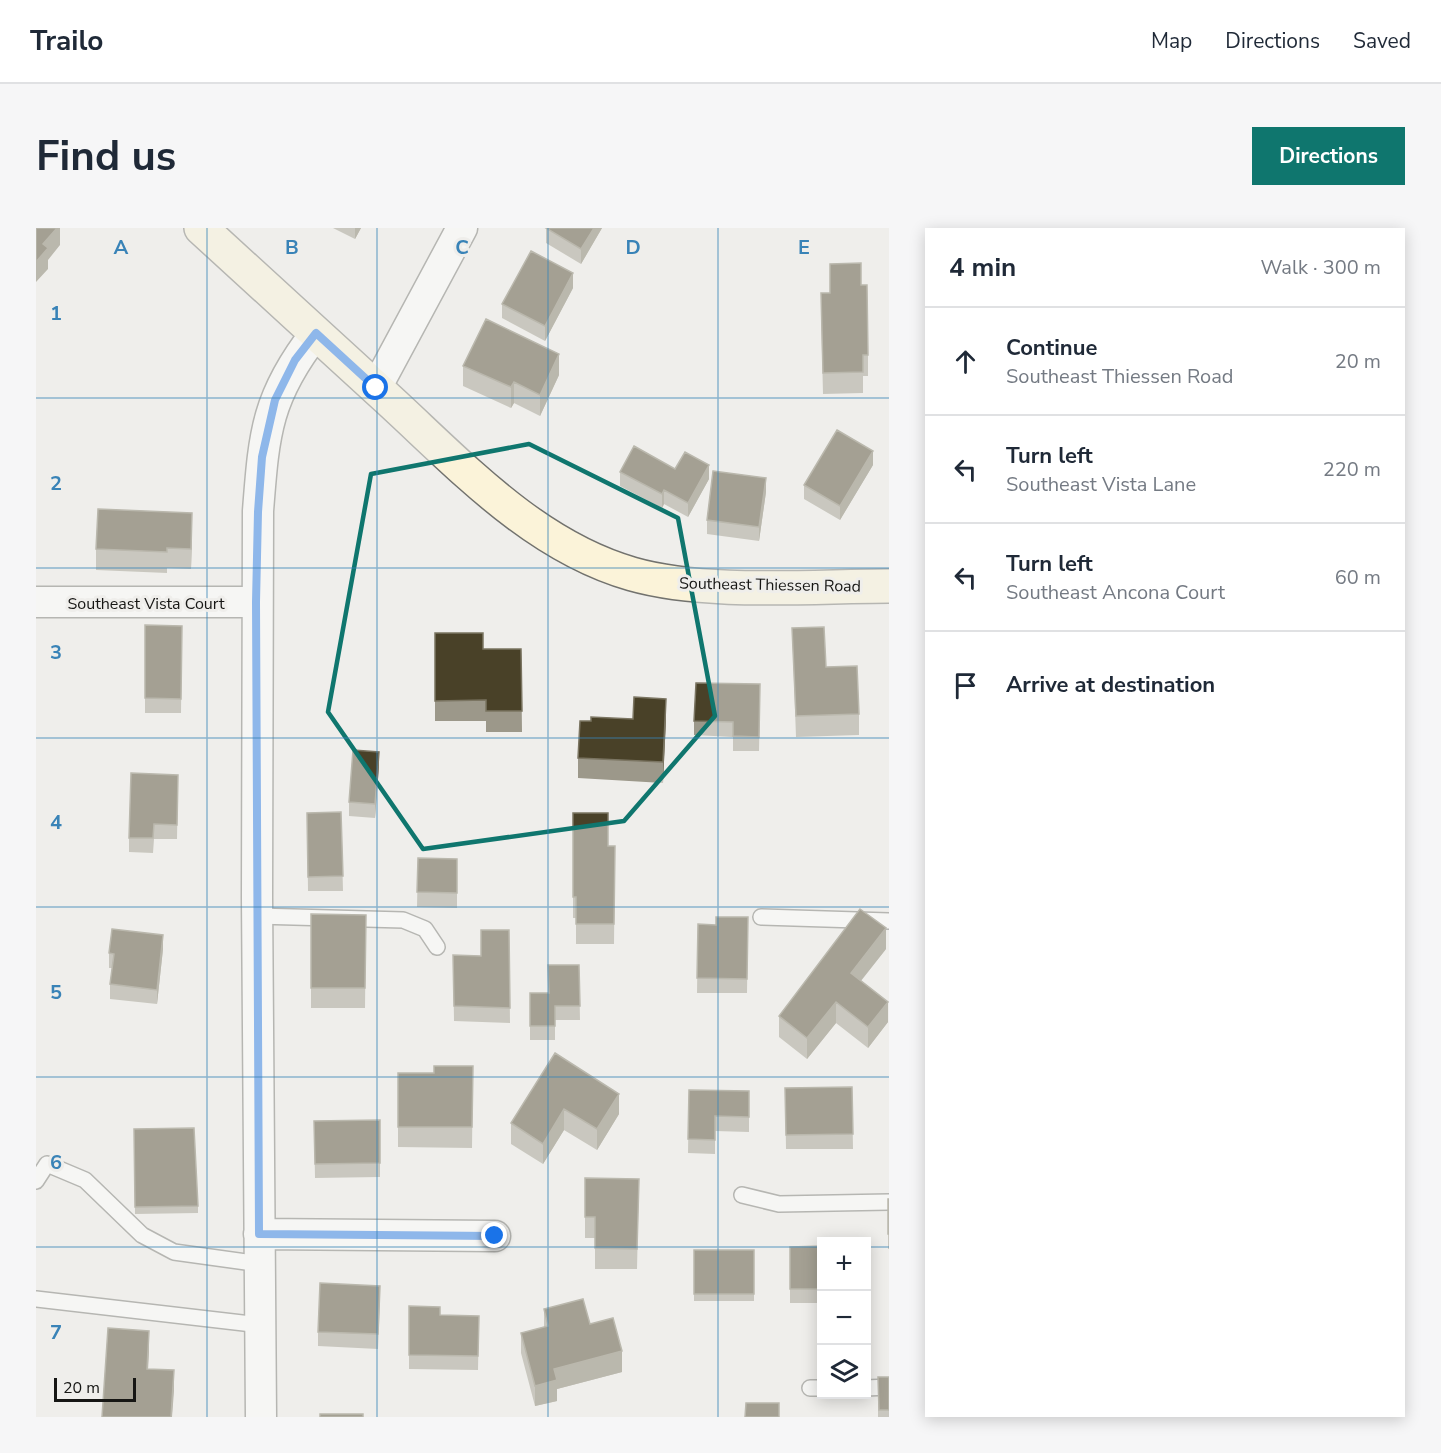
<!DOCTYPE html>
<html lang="en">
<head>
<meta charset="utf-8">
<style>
	:root { --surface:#fff; --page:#f6f6f7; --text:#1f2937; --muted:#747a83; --line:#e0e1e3; --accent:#0f766e }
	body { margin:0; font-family:"Nunito Sans",sans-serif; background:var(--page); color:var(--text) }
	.controls { position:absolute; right:18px; bottom:18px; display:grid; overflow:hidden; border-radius:0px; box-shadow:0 3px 15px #0003 }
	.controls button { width:54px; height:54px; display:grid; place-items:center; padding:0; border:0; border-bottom:2px solid var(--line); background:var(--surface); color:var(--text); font:30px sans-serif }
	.scale { position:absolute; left:18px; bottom:15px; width:82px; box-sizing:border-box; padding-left:6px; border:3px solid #161614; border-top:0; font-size:16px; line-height:21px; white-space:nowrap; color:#161614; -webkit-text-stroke:4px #efeeeb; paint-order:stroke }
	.stop { position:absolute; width:18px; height:18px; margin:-14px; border:4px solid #1a73e8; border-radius:50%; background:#fff }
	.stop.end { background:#1a73e8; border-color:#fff; box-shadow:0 2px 6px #0008 }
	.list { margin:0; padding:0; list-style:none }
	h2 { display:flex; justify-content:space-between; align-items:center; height:78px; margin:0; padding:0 24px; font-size:26px }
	h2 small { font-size:20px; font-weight:400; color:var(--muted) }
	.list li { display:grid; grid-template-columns:39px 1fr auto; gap:18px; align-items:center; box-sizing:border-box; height:108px; padding:0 24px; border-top:2px solid var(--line) }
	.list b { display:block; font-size:22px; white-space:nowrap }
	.list p { margin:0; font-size:20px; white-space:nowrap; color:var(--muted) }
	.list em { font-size:20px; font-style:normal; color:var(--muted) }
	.icon { flex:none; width:33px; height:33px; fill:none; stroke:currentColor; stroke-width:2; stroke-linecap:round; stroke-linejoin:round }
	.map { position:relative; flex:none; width:853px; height:1189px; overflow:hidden; border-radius:0px }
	header { display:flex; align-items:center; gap:36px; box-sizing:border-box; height:84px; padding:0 30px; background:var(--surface); border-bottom:2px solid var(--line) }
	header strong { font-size:28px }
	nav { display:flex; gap:33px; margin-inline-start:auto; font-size:21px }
	.intro { display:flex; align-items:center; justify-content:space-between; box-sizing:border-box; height:144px; padding:0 36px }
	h1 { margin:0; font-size:42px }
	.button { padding:15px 27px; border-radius:0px; background:var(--accent); color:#fff; font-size:21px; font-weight:700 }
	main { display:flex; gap:36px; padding:0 36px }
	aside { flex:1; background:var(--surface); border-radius:0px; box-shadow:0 3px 15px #0003 }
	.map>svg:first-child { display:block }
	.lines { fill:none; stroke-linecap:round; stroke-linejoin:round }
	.service-casing { stroke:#72726e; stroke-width:18 }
	.minor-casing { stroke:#72726e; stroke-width:33 }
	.secondary-casing { stroke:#72726e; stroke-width:36 }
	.service { stroke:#fff; stroke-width:15 }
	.minor { stroke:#fff; stroke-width:30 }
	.secondary { stroke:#fbf3d9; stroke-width:33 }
	.wall { fill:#9c988a }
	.shaded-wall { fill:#7b7562 }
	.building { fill:#494128; stroke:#7b7562; stroke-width:1.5 }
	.route { stroke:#1a73e8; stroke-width:8 }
	.marked { fill:none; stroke:#0f766e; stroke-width:4.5; stroke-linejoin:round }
	.grid { fill:none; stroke:#3983b7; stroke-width:1.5; stroke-opacity:0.55 }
	.labels { text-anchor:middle; stroke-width:6; stroke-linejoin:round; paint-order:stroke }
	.street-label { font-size:16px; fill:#161614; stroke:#efeeeb }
	.grid-label { font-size:20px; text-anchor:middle; font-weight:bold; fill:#3983b7; stroke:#efeeeb; stroke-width:6; stroke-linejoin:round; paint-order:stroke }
</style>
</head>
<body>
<header>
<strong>Trailo</strong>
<nav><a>Map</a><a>Directions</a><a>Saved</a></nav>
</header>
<div class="intro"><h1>Find us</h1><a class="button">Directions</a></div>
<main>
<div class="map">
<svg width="853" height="1189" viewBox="0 0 853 1189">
	<rect width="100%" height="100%" fill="#efeeeb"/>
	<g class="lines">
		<defs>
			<path id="service" d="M 221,688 L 367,692 L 389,701 L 401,719
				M 725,689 L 853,693
				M 0,953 L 11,936 L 49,952 L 106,1007 L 138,1024 L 224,1036
				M 706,967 L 743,976 L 853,974
				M 0,1071 L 224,1097
				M 774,1160 L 786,1160
				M 830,1160 L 853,1159"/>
			<path id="minor" d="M 340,160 L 426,0
				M 0,374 L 220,374
				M 223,1006 L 459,1008
				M 225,1189 L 221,670 L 222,283 C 228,206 230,169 280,105"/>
			<path id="secondary" d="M 165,0 C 227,57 290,114 352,171 C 425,238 498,318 596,346 C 669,367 775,358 853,358"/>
		</defs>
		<use href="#service" class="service-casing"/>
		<use href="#minor" class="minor-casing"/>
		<use href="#secondary" class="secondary-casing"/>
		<use href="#service" class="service"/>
		<use href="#minor" class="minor"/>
		<use href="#secondary" class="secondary"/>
	</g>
	<path class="wall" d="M 297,0 L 325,0 L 319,11 Z
		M 510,0 L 566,0 L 545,36 L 510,15 Z
		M 825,57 L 832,127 L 832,148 L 827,148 L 827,165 L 787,166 L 785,86 L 794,65 Z
		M 537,60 L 509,113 L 466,90 L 466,76 Z
		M 427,138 L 523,147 L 504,188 L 478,175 L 475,180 L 427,158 Z
		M 837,237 L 804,292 L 768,271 L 768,257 Z
		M 639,241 L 673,251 L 652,289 L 628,276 L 626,280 L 584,258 L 584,244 Z
		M 730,264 L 723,313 L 671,306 L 671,292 Z
		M 156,305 L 155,341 L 131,340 L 131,345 L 60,342 L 60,321 Z
		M 109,397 L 146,398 L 145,485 L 109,485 Z
		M 756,400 L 823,486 L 823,507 L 760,509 Z
		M 399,405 L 447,421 L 485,421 L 486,504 L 450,504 L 450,493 L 399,493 Z
		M 724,471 L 723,523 L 697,523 L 697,509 L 658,507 L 658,493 Z
		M 597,491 L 630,492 L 627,555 L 542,550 L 542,530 L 555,493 Z
		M 343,538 L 339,590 L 313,588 L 313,574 Z
		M 142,547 L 141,611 L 118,611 L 117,625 L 93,624 L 93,610 Z
		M 305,584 L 307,663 L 272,663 L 271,585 Z
		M 537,585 L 572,618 L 579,618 L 578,716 L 540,716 L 540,690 L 537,690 Z
		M 382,630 L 421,631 L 421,680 L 381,679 Z
		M 275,686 L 330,687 L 329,780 L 275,780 Z
		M 712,689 L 711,765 L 661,765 L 662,696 L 680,697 Z
		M 473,702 L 474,795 L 418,793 L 417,727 L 445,728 Z
		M 127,721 L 121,776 L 74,771 L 74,756 L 76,740 L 73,740 L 73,725 Z
		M 850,721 L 825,753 L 852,794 L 832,820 L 800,795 L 771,831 L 743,809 L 743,788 Z
		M 543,737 L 544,792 L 519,792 L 519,812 L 494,812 L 494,765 L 513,765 Z
		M 519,825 L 583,886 L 561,922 L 528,902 L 507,936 L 475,916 L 475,895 Z
		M 437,838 L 436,920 L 362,919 L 362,845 L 398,845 Z
		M 816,859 L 817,921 L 750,921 L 749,860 Z
		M 653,862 L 713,863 L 713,904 L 679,903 L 679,926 L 652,925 Z
		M 344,892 L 344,949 L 279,950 L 278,893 Z
		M 98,901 L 162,978 L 162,985 L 99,986 Z
		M 549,950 L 603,951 L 601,1041 L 559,1041 L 559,1010 L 549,1010 Z
		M 852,971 L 853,971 L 853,1021 L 852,1021 Z
		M 786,1018 L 786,1075 L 754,1075 L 754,1019 Z
		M 658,1022 L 718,1022 L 718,1073 L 658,1073 Z
		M 344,1072 L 342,1121 L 282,1118 L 282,1104 Z
		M 373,1078 L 404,1087 L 443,1088 L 442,1142 L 373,1141 Z
		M 508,1081 L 554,1096 L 586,1144 L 521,1161 L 521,1173 L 499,1178 L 485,1125 L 485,1105 L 508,1099 Z
		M 842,1149 L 853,1149 L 853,1189 L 842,1189 Z"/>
	<path class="shaded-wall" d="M 21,0 L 24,0 L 24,17 L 12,32 L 12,41 L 0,54 L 0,34 L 7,16 Z
		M 319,0 L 325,0 L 319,11 Z
		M 558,0 L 566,0 L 545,36 L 545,21 Z
		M 537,45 L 537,60 L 509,113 L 509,98 Z
		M 523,126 L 523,147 L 504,188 L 504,167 Z
		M 478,154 L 478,175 L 475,180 L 475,159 Z
		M 837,223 L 837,237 L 804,292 L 804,278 Z
		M 673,237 L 673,251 L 652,289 L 652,275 Z
		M 730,250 L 730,264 L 723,313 L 723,299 Z
		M 628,262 L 628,276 L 626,280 L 626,266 Z
		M 156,285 L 156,305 L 155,341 L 155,321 Z
		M 630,471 L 630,492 L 627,555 L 627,534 Z
		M 343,524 L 343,538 L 339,590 L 339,576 Z
		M 850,700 L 850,721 L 815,765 L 815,745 Z
		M 127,707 L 127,721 L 121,776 L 121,762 Z
		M 800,774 L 800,795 L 771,831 L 771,810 Z
		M 852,774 L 852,794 L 832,820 L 832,799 Z
		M 583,866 L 583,886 L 561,922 L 561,901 Z
		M 528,881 L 528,902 L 507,936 L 507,916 Z
		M 113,1103 L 113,1124 L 111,1161 L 111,1141 Z
		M 586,1123 L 586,1144 L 521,1161 L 521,1173 L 499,1178 L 499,1158 L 518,1141 Z
		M 138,1142 L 138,1163 L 136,1189 L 135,1189 Z"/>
	<path class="building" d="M 0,0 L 21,0 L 7,16 L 12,20 L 0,34 Z
		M 510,0 L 558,0 L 545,21 Z
		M 495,23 L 537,45 L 509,98 L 466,76 Z
		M 825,35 L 825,57 L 831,57 L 832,127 L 827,127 L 827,144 L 787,145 L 785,65 L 794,65 L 794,36 Z
		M 450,91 L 523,126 L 504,167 L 478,154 L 475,159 L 427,138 Z
		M 801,202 L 837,223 L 804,278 L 768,257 Z
		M 598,218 L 639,241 L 649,224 L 673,237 L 652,275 L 628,262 L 626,266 L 584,244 Z
		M 677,243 L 730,250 L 723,299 L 671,292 Z
		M 62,281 L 156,285 L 155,321 L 131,320 L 131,324 L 60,321 Z
		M 109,397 L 146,398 L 145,471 L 109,470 Z
		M 788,399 L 790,439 L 821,438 L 823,486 L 760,488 L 756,400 Z
		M 399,405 L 447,405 L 447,421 L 485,421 L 486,483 L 450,483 L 450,472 L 399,473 Z
		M 660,455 L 724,456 L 723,509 L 697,508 L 697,494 L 658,493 Z
		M 598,469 L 630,471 L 627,534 L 542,530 L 544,493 L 555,493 L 555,489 L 597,491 Z
		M 317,522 L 343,524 L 339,576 L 313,574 Z
		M 95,545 L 142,547 L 141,597 L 118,596 L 117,610 L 93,610 Z
		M 305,584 L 307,648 L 272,649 L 271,585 Z
		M 537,585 L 572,585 L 572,618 L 579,618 L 578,696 L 540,696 L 540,669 L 537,669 Z
		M 382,630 L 421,631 L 421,665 L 381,664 Z
		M 824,681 L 850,700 L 815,745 L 852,774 L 832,799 L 800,774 L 771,810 L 743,788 Z
		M 275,686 L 330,687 L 329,760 L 275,760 Z
		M 680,689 L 712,689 L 711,751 L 661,750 L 662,696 L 680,697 Z
		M 76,701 L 127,707 L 121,762 L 74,756 L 78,726 L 73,725 Z
		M 445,702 L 473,702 L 474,780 L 418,778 L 417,727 L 445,728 Z
		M 512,737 L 543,737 L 544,778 L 519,778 L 519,798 L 494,798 L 494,765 L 513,765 Z
		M 519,825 L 583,866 L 561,901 L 528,881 L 507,916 L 475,895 Z
		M 398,838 L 437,838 L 436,899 L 362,899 L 362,845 L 398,845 Z
		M 816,859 L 817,906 L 750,907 L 749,860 Z
		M 653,862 L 713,863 L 713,889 L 679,888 L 679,912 L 652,911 Z
		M 344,892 L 344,935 L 279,936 L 278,893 Z
		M 158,900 L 162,978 L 99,979 L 98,901 Z
		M 549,950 L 603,951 L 601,1021 L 559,1020 L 559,989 L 549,989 Z
		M 852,971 L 853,971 L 853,1006 L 852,1006 Z
		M 786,1018 L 786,1061 L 754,1061 L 754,1019 Z
		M 658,1022 L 718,1022 L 718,1066 L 658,1066 Z
		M 284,1055 L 344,1058 L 342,1106 L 282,1104 Z
		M 547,1071 L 554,1096 L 577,1090 L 586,1123 L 518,1141 L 521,1152 L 499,1158 L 485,1105 L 512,1098 L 508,1081 Z
		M 373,1078 L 404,1079 L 404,1087 L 443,1088 L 442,1128 L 373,1127 Z
		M 72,1100 L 113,1103 L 111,1141 L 138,1142 L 135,1189 L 66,1189 Z
		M 842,1149 L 853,1149 L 853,1182 L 843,1182 Z
		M 710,1175 L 743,1175 L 743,1189 L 709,1189 Z
		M 284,1186 L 327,1186 L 327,1189 L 284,1189 Z"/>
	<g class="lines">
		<path class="route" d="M 340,160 L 280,105 L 259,132 L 239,172 L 226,229 L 222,284 L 220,374 L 223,1006 L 459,1008"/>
	</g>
	<path d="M0 0H853V1189H0ZM 493,216 L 642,290 L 679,488 L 588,593 L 387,621 L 292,484 L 335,246 Z" fill="#efeeeb" fill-opacity=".55" fill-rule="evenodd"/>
	<path class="marked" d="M 493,216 L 642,290 L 679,488 L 588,593 L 387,621 L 292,484 L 335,246 Z"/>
	<path class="grid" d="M 171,0 L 171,1189M 341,0 L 341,1189M 512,0 L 512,1189M 682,0 L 682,1189M 0,170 L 853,170M 0,340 L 853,340M 0,510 L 853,510M 0,679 L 853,679M 0,849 L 853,849M 0,1019 L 786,1019M 830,1019 L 853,1019"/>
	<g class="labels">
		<g class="street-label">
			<text transform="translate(734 356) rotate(1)" y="6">Southeast Thiessen Road</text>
			<text x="110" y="381">Southeast Vista Court</text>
		</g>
	</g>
	<g class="grid-label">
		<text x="85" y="26">A</text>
		<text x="256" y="26">B</text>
		<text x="426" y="26">C</text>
		<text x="597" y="26">D</text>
		<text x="768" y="26">E</text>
		<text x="20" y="92">1</text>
		<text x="20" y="262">2</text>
		<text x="20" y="431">3</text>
		<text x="20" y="601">4</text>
		<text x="20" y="771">5</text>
		<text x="20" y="941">6</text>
		<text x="20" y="1111">7</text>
	</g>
</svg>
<div class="controls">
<button>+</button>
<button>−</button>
<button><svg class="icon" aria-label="layers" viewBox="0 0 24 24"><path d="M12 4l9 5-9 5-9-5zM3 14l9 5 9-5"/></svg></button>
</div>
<div class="scale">20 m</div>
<div class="stop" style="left:340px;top:160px"></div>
<div class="stop end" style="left:459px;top:1008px"></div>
</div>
<aside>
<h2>4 min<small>Walk · 300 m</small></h2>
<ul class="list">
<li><svg class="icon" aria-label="ahead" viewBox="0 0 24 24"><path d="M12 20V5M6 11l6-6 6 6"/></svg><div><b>Continue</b><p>Southeast Thiessen Road</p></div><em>20 m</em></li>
<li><svg class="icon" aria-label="left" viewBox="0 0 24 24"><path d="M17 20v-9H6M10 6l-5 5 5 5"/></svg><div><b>Turn left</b><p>Southeast Vista Lane</p></div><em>220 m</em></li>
<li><svg class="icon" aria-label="left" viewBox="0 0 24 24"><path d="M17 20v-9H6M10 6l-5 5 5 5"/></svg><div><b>Turn left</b><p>Southeast Ancona Court</p></div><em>60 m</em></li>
<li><svg class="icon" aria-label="arrive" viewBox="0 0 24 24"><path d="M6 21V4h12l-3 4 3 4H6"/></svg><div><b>Arrive at destination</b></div></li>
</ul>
</aside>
</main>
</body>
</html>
